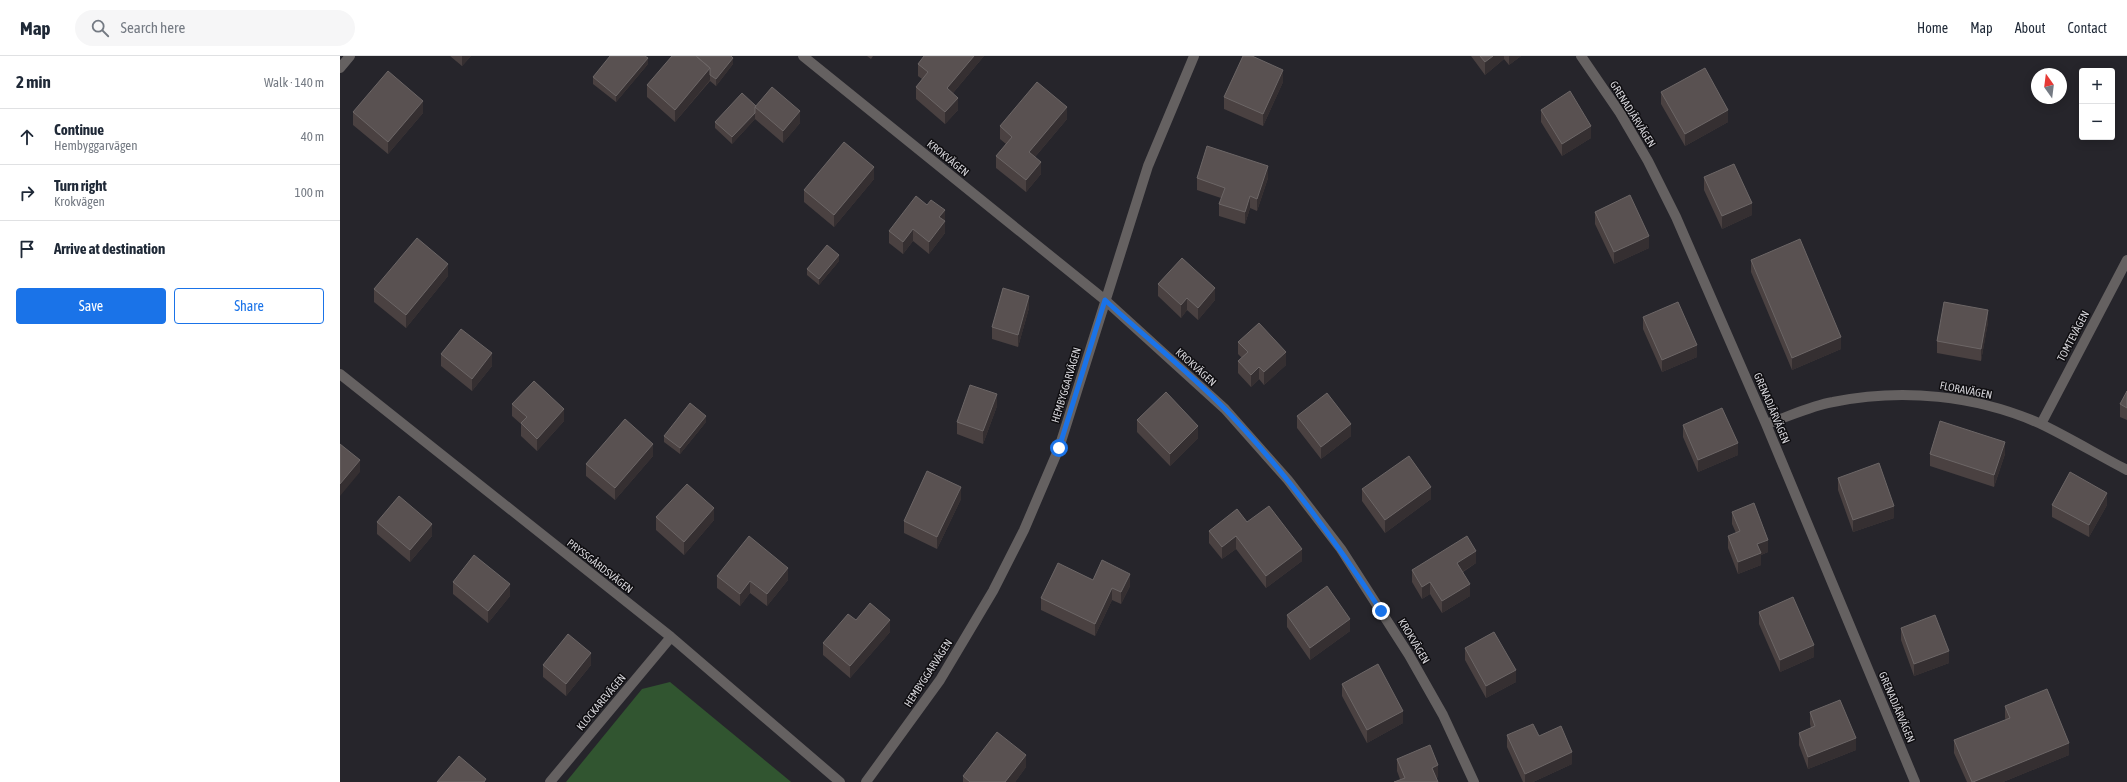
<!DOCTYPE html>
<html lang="en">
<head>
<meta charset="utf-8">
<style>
	:root { --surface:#fff; --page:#f6f6f7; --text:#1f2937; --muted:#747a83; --line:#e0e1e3; --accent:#1a73e8 }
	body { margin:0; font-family:"Asap Condensed",sans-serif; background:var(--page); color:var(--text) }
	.controls { position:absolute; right:12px; top:12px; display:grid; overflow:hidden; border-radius:4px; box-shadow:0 2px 10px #0003 }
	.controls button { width:36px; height:36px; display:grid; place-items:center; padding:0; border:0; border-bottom:1px solid var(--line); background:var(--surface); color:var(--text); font:20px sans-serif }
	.compass { position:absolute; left:1691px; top:12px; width:36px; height:36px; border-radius:50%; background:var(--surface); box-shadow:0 2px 10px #0003; rotate:346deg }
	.stop { position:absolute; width:12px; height:12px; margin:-9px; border:3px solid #1a73e8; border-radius:50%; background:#fff }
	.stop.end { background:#1a73e8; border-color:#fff; box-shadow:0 1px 4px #0008 }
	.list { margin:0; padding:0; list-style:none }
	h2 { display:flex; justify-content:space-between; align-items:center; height:52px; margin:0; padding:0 16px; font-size:17px }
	h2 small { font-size:13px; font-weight:400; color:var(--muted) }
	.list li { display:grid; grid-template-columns:26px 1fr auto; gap:12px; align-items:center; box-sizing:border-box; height:56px; padding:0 16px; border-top:1px solid var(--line) }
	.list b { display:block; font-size:15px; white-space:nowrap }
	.list p { margin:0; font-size:13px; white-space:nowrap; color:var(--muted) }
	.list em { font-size:13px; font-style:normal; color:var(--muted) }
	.actions { display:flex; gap:8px; padding:12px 16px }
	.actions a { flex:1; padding:9px 0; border:1px solid var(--accent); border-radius:4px; text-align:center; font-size:14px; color:var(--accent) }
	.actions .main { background:var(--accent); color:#fff }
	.icon { flex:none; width:22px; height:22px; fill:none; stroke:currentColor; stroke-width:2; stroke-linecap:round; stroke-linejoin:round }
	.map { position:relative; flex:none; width:1787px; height:726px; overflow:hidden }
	header { display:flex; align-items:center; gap:24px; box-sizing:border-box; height:56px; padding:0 20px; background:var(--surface); border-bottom:1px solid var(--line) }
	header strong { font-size:19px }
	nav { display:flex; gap:22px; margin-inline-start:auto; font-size:14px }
	.search { width:280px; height:36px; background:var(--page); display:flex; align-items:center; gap:10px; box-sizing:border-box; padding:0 14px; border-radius:22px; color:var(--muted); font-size:15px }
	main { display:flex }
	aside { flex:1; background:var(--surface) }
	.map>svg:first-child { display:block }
	.green { fill:#315530 }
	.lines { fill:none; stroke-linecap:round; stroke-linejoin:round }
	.minor { stroke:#656161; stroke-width:10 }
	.wall { fill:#4a4141 }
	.shaded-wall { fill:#352f31 }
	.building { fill:#595151; stroke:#6c6666 }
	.route { stroke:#1a73e8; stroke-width:5 }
	.labels { text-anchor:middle; stroke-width:3; stroke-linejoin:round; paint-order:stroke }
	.street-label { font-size:11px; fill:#d6d5da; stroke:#0f0e11 }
</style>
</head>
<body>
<header>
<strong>Map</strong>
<div class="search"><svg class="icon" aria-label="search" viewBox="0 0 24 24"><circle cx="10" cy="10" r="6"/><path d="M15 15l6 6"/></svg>Search here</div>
<nav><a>Home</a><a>Map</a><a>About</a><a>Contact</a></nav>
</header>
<main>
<aside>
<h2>2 min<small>Walk · 140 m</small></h2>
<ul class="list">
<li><svg class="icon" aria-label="ahead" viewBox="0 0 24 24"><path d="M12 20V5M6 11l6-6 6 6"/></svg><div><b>Continue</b><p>Hembyggarvägen</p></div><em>40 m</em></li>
<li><svg class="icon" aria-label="right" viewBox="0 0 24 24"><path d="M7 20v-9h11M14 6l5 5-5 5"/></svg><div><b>Turn right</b><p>Krokvägen</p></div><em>100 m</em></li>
<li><svg class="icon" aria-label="arrive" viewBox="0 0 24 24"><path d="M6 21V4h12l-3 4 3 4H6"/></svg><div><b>Arrive at destination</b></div></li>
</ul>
<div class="actions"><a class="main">Save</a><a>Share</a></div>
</aside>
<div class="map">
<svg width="1787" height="726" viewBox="0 0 1787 726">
	<rect width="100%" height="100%" fill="#26252b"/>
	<path class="green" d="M 330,626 L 450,725 L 451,726 L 226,726 L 302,633 Z"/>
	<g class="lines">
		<path class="minor" d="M 463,0 L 765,244 L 885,353 L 948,424 L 1001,493 L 1069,599 L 1103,659 L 1134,726
			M 1241,0 L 1280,57 L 1308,105 L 1336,161 L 1426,368 L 1575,726
			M 0,12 L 10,0
			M 0,318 L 331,581 L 500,726
			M 1426,368 C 1448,361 1470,350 1493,346 C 1562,332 1636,339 1701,368 C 1730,382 1758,399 1787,414
			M 1701,368 L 1787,204
			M 210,726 L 331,581
			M 526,726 L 600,624 L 653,535 L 684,474 L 719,392 L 808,110 L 854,0"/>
	</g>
	<path class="wall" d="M 110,0 L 131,0 L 122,10 Z
		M 527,0 L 533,0 L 531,3 Z
		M 584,0 L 644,0 L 613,37 L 618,54 L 605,68 L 576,43 L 576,31 L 582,23 L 578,20 L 578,8 Z
		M 1131,0 L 1181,0 L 1169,9 L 1164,3 L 1145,19 Z
		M 308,8 L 276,46 L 253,28 L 253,21 Z
		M 393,8 L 376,30 L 370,25 L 335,66 L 307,41 L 307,29 Z
		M 943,26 L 923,70 L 884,53 L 884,41 Z
		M 1321,36 L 1388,66 L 1345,90 L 1321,48 Z
		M 416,50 L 460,67 L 443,87 L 415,63 L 392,88 L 375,72 L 375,66 Z
		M 1201,54 L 1251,82 L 1222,100 L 1201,66 Z
		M 13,56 L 83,57 L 48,98 L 13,69 Z
		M 727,63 L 695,101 L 701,118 L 686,136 L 656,112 L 656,100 L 666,88 L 660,83 L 660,70 Z
		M 1364,121 L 1412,159 L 1382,173 L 1364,134 Z
		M 857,122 L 928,122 L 917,155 L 910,152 L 905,168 L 879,160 L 879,148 L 881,142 L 857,134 Z
		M 534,123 L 494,171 L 464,146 L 464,134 Z
		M 587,149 L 605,154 L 605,177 L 589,198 L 573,185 L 563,198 L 549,187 L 549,175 Z
		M 1255,156 L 1309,192 L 1274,208 L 1255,168 Z
		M 1411,204 L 1501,293 L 1452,314 L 1411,216 Z
		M 499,205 L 479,229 L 467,219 L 467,213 Z
		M 108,220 L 66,272 L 34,246 L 34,233 Z
		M 818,228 L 875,244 L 858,264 L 847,254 L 841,262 L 818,240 Z
		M 689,252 L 678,291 L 652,283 L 652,271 Z
		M 1303,261 L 1357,301 L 1322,316 L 1303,273 Z
		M 1648,266 L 1641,305 L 1597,297 L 1597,285 Z
		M 898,286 L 946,309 L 924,329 L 919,323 L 911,331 L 898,317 L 898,305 L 902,302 L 898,298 Z
		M 101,298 L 152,310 L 132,335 L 101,310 Z
		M 1787,335 L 1787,364 L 1780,361 L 1780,348 Z
		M 172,348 L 224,365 L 197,395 L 181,380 L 181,368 L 172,360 Z
		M 657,350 L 643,388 L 617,378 L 617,366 Z
		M 957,360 L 1011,380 L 981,403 L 957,372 Z
		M 797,364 L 858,382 L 830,410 L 797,376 Z
		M 366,366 L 340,398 L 324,386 L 324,380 Z
		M 1343,369 L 1398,399 L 1358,416 L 1343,381 Z
		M 1590,398 L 1665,398 L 1654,431 L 1590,410 Z
		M 313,400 L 275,444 L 246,420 L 246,408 Z
		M 1498,422 L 1554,462 L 1513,476 L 1498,434 Z
		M 1022,433 L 1091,443 L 1045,477 L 1022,445 Z
		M 621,443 L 597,493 L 564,477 L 564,465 Z
		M 1712,449 L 1767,449 L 1749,481 L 1712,461 Z
		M 1392,456 L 1428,496 L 1421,499 L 1421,509 L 1398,518 L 1388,492 L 1388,480 L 1396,477 L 1392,468 Z
		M 316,461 L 374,464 L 344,499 L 316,474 Z
		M 37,466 L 92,480 L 70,506 L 37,478 Z
		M 907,466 L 962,505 L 926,532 L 896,493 L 882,503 L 869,487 L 869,475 Z
		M 1136,507 L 1123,516 L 1130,540 L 1102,557 L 1090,538 L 1082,543 L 1072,526 L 1072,514 Z
		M 377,520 L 448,524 L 427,550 L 410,537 L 400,550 L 377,532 Z
		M 753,524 L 790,530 L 781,548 L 772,544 L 755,580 L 701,554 L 701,542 Z
		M 113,526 L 170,540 L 148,567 L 113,538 Z
		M 1419,556 L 1474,601 L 1440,616 L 1419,568 Z
		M 947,559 L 1010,575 L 970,604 L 947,571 Z
		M 516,564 L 550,576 L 510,622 L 483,599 L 483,587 Z
		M 1561,572 L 1609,607 L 1574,620 L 1561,584 Z
		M 1125,592 L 1176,626 L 1146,642 L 1125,604 Z
		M 203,609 L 251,609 L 226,640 L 203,621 Z
		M 1002,628 L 1063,667 L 1027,687 L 1002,640 Z
		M 1665,650 L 1729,699 L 1663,726 L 1627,726 L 1614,697 L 1614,684 L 1666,664 L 1665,662 Z
		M 1470,656 L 1516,694 L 1468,713 L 1459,689 L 1459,677 L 1471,672 L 1470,668 Z
		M 1167,679 L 1199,680 L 1232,708 L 1193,726 L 1183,726 L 1167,691 Z
		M 1057,703 L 1098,721 L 1096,722 L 1060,723 L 1057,715 Z
		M 686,711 L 675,726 L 623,726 L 623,720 Z"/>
	<path class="shaded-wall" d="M 122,0 L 131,0 L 122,10 Z
		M 634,0 L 644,0 L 607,44 L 607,32 Z
		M 1153,0 L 1164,0 L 1164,3 L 1145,19 L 1145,6 Z
		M 1169,0 L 1181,0 L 1169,9 Z
		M 308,2 L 308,8 L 276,46 L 276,40 Z
		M 393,2 L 393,8 L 376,30 L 376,23 Z
		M 370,12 L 370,24 L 335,66 L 335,54 Z
		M 943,14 L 943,26 L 923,70 L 923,58 Z
		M 618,42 L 618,54 L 605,68 L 605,56 Z
		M 83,45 L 83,57 L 48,98 L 48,86 Z
		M 727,51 L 727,63 L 689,108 L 689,96 Z
		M 1388,54 L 1388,66 L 1345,90 L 1345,78 Z
		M 460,55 L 460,67 L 443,87 L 443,75 Z
		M 415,57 L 415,63 L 392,88 L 392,81 Z
		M 1251,70 L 1251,82 L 1222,100 L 1222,88 Z
		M 701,106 L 701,118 L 686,136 L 686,124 Z
		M 928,110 L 928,122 L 917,155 L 917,143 Z
		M 534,111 L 534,123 L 494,171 L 494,159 Z
		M 910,140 L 910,152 L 905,168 L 905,156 Z
		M 1412,147 L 1412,159 L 1382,173 L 1382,160 Z
		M 605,154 L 605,177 L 589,198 L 589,186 L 599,161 Z
		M 573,173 L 573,185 L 563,198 L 563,186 Z
		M 1309,180 L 1309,192 L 1274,208 L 1274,196 Z
		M 499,199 L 499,205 L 479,229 L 479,223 Z
		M 108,208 L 108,220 L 66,272 L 66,259 Z
		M 875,232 L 875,244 L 858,264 L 858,252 Z
		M 689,240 L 689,252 L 678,291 L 678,279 Z
		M 847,242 L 847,254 L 841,262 L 841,249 Z
		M 1648,254 L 1648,266 L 1641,305 L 1641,293 Z
		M 1501,281 L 1501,293 L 1452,314 L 1452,302 Z
		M 1357,289 L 1357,301 L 1322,316 L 1322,304 Z
		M 946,296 L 946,309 L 924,329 L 924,316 Z
		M 152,297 L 152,310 L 132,335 L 132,323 Z
		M 919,311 L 919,323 L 911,331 L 911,319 Z
		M 657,338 L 657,350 L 643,388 L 643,375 Z
		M 224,353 L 224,365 L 197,395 L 197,383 Z
		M 366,360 L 366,366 L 340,398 L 340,392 Z
		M 1011,368 L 1011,380 L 981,403 L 981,391 Z
		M 858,370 L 858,382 L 830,410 L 830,398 Z
		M 1665,386 L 1665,398 L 1654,431 L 1654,419 Z
		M 1398,387 L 1398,399 L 1358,416 L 1358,404 Z
		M 313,388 L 313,400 L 275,444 L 275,432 Z
		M 20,404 L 20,416 L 0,440 L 0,428 Z
		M 621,431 L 621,443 L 597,493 L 597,481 Z
		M 1091,431 L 1091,443 L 1045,477 L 1045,464 Z
		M 1767,437 L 1767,449 L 1749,481 L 1749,469 Z
		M 1554,450 L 1554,462 L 1513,476 L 1513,464 Z
		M 374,452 L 374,464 L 344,499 L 344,486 Z
		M 92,468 L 92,480 L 70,506 L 70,494 Z
		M 896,480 L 896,493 L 882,503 L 882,491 Z
		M 1428,484 L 1428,496 L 1421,499 L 1421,509 L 1398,518 L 1398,506 L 1417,488 Z
		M 962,493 L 962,505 L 926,532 L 926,520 Z
		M 1136,495 L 1136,507 L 1117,519 L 1117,507 Z
		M 448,512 L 448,524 L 427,550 L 427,538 Z
		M 790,518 L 790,530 L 781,548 L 781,536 Z
		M 410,525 L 410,537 L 400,550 L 400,538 Z
		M 1090,526 L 1090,538 L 1082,543 L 1082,531 Z
		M 170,528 L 170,540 L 148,567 L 148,555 Z
		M 1130,528 L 1130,540 L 1102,557 L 1102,545 Z
		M 772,532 L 772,544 L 755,580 L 755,568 Z
		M 1010,563 L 1010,575 L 970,604 L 970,592 Z
		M 550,564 L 550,576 L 510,622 L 510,610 Z
		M 1474,589 L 1474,601 L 1440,616 L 1440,604 Z
		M 1609,595 L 1609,607 L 1574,620 L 1574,608 Z
		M 251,597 L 251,609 L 226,640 L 226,628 Z
		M 1176,614 L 1176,626 L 1146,642 L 1146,630 Z
		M 1063,655 L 1063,667 L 1027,687 L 1027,674 Z
		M 1516,682 L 1516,694 L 1468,713 L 1468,701 Z
		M 1729,687 L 1729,699 L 1663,726 L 1633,726 Z
		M 1232,696 L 1232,708 L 1193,726 L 1185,726 L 1185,718 Z
		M 686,699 L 686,711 L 675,726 L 665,726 Z
		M 1098,709 L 1098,721 L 1092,724 L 1092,712 Z"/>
	<path class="building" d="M 270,0 L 305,0 L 308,2 L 276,40 L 253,21 Z
		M 332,0 L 356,0 L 370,12 L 335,54 L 307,29 Z
		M 356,0 L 391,0 L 393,2 L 376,23 L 370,19 L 370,12 Z
		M 584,0 L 634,0 L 607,32 L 618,42 L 605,56 L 576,31 L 588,16 L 578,8 Z
		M 903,0 L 912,0 L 943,14 L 923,58 L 884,41 Z
		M 1140,0 L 1153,0 L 1145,6 Z
		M 1365,12 L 1388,54 L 1345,78 L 1321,36 Z
		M 48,15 L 83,45 L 48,86 L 13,56 Z
		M 697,26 L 727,51 L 689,96 L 701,106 L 686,124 L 656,100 L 672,81 L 660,70 Z
		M 432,31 L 460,55 L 443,75 L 415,51 Z
		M 1230,35 L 1251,70 L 1222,88 L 1201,54 Z
		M 402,37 L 416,50 L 415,51 L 415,57 L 392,81 L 375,66 Z
		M 504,86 L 534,111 L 494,159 L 464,134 Z
		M 867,90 L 928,110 L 917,143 L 910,140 L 905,156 L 879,148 L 885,132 L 857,122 Z
		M 1394,108 L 1412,147 L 1382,160 L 1364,121 Z
		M 1290,139 L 1309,180 L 1274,196 L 1255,156 Z
		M 576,140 L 587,149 L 591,144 L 605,154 L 599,161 L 605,165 L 589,186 L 573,173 L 563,186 L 549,175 Z
		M 77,182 L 108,208 L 66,259 L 34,233 Z
		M 1460,183 L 1501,281 L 1452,302 L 1411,204 Z
		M 487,189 L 499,199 L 479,223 L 467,213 Z
		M 842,202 L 875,232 L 858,252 L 847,242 L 841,249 L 818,228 Z
		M 663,232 L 689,240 L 678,279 L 652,271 Z
		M 1338,246 L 1357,289 L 1322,304 L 1303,261 Z
		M 1604,246 L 1648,254 L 1641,293 L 1597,285 Z
		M 919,267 L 946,296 L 924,316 L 919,311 L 911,319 L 898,305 L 908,296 L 898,286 Z
		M 121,273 L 152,297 L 132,323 L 101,298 Z
		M 194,325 L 224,353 L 197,383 L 181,367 L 187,361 L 172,348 Z
		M 630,329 L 657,338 L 643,375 L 617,366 Z
		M 1787,335 L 1787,352 L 1780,348 Z
		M 826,336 L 858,370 L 830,398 L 797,364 Z
		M 987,337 L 1011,368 L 981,391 L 957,360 Z
		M 350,347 L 366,360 L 340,392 L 324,380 Z
		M 1382,352 L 1398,387 L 1358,404 L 1343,369 Z
		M 285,363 L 313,388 L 275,432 L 246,408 Z
		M 1600,365 L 1665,386 L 1654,419 L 1590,398 Z
		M 0,388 L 20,404 L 0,428 Z
		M 1069,400 L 1091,431 L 1045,464 L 1022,433 Z
		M 1539,407 L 1554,450 L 1513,464 L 1498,422 Z
		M 587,415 L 621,431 L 597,481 L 564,465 Z
		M 1730,416 L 1767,437 L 1749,469 L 1712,449 Z
		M 347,428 L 374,452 L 344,486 L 316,461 Z
		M 59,440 L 92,468 L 70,494 L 37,466 Z
		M 1414,447 L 1428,484 L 1417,488 L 1421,497 L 1398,506 L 1388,480 L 1400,475 L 1392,456 Z
		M 929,450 L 962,493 L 926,520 L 896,480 L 882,491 L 869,475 L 897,453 L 907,466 Z
		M 409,480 L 448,512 L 427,538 L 410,525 L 400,538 L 377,520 Z
		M 1127,480 L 1136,495 L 1117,507 L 1130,528 L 1102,545 L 1090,526 L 1082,531 L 1072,514 Z
		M 134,499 L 170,528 L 148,555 L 113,526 Z
		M 762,504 L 790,518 L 781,536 L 772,532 L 755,568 L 701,542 L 718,507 L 753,524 Z
		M 987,530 L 1010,563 L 970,592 L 947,559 Z
		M 1453,541 L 1474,589 L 1440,604 L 1419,556 Z
		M 530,547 L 550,564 L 510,610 L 483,587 L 508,558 L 516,564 Z
		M 1595,559 L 1609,595 L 1574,608 L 1561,572 Z
		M 1154,576 L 1176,614 L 1146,630 L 1125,592 Z
		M 228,578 L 251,597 L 226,628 L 203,609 Z
		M 1038,608 L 1063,655 L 1027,674 L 1002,628 Z
		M 1707,633 L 1729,687 L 1633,726 L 1632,726 L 1614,684 L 1670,662 L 1665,650 Z
		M 1500,644 L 1516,682 L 1468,701 L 1459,677 L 1475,670 L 1470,656 Z
		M 1193,668 L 1199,680 L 1221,670 L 1232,696 L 1185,718 L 1167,679 Z
		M 657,676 L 686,699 L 665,726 L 630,726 L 623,720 Z
		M 1090,689 L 1098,709 L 1092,712 L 1098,726 L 1054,726 L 1065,722 L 1057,703 Z
		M 119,700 L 146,723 L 144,726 L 97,726 Z"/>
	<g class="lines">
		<path class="route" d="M 719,392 L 765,244 C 804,280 849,316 886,354 C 945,415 995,484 1041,555"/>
	</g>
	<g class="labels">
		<g class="street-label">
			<text transform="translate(1293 58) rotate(58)" y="4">GRENADJÄRVÄGEN</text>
			<text transform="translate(608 102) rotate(39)" y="4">KROKVÄGEN</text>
			<text transform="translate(1733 280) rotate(-62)" y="4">TOMTEVÄGEN</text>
			<text transform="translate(856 311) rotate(42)" y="4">KROKVÄGEN</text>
			<text transform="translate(726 329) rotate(-73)" y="4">HEMBYGGARVÄGEN</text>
			<text transform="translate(1626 334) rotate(11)" y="4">FLORAVÄGEN</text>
			<text transform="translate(1432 352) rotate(67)" y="4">GRENADJÄRVÄGEN</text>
			<text transform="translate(260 510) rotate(38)" y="4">PRYSSGÅRDSVÄGEN</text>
			<text transform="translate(1074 585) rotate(59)" y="4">KROKVÄGEN</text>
			<text transform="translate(588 617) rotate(-57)" y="4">HEMBYGGARVÄGEN</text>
			<text transform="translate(261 646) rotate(-50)" y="4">KLOCKAREVÄGEN</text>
			<text transform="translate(1557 651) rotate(67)" y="4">GRENADJÄRVÄGEN</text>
		</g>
	</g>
</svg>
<div class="controls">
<button>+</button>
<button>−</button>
</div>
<svg class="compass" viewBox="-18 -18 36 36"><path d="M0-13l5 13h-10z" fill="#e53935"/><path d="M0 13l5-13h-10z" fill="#747a83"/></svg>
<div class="stop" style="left:719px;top:392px"></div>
<div class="stop end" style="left:1041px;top:555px"></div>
</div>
</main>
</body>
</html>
